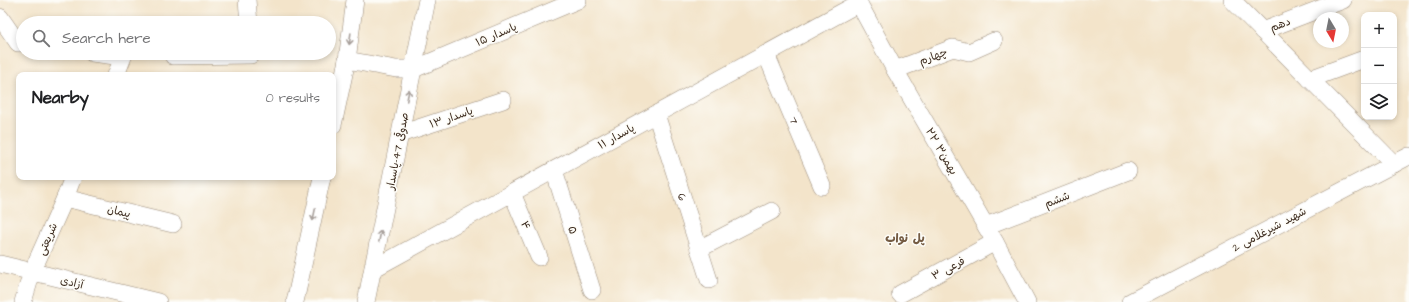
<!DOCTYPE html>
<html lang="en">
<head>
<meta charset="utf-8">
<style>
	:root { --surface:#fff; --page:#f2f2f2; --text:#202124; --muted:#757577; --line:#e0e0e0 }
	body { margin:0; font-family:"Architects Daughter","Playpen Sans Arabic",sans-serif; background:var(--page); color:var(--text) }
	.controls { position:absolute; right:12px; top:12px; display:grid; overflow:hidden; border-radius:8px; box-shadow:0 2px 6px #0003 }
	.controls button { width:36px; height:36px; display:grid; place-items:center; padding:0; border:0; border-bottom:1px solid var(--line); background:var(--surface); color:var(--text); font:20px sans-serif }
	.compass { position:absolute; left:1313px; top:12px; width:36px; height:36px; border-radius:50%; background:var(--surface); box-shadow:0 2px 6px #0003; rotate:170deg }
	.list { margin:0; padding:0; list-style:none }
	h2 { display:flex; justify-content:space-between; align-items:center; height:52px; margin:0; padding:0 16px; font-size:17px }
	h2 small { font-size:13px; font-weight:400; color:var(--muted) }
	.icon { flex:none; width:22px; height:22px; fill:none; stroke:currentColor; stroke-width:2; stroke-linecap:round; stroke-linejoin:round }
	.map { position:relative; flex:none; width:1409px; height:302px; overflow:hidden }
	.search { position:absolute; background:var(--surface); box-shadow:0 2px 6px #0003; left:16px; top:16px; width:320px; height:44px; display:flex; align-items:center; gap:10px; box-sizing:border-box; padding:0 14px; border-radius:22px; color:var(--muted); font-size:15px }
	.panel { position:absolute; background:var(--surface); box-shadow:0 2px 6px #0003; left:16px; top:72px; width:320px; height:108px; border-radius:8px }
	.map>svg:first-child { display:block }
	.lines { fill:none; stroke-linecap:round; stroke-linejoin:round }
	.minor-casing { stroke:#978774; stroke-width:18 }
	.minor { stroke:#fff; stroke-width:17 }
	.oneway { stroke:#a79f9a }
	.labels { text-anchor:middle; stroke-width:3; stroke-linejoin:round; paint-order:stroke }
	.street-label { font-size:11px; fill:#3b2a1e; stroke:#fdfcf7 }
	.neighbourhood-label { font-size:12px; font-weight:bold; fill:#745b42; stroke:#fdfcf7 }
</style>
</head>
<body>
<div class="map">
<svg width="1409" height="302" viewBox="0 0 1409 302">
	<rect width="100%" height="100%" fill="#fdfcf7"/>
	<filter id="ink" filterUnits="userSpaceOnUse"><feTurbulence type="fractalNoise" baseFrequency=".025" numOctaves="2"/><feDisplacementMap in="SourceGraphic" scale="8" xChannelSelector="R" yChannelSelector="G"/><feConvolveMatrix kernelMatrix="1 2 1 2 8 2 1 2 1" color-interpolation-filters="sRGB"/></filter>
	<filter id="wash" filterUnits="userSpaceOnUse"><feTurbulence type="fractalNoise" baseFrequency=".012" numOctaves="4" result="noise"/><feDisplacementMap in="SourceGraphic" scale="16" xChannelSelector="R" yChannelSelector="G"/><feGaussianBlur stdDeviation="0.9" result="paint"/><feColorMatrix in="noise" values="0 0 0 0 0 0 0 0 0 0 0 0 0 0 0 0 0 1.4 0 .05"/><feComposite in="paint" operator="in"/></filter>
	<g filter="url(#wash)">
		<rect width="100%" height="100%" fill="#f3e4ca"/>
	</g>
	<g filter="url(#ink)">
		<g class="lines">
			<defs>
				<g id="minor">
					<path d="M 247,0 L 249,23"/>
					<path d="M 857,0 L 895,70 L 995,242 L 1027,302"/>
					<path d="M 1232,0 L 1394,164"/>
					<path d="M 0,17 L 18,43 L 23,43"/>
					<path d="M 1262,31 L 1343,0"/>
					<path d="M 92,53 L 123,57 L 116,75"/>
					<path id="s1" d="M 766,54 L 822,186"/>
					<path d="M 173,56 L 251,55 L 251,53"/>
					<path d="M 347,60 L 396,69 L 414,69 L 578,0"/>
					<path d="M 895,70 L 953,48 L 969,52 L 994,41"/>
					<path d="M 1310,79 L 1364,59"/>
					<path id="s2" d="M 656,114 L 709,280"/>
					<path d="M 333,125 L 347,60 L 355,0"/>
					<path d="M 400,134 L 503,100"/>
					<path d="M 554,170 L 592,290"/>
					<path d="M 512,193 L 539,257"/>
					<path d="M 65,198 L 173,224"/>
					<path d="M 986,226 L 1128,171"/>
					<path d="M 699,249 L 772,211"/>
					<path d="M 0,264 L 158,302"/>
					<path d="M 373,269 L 859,3"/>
					<path d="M 900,294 L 995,242"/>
					<path d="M 23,302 L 32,272 L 65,198 L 73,177"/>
					<path d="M 295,302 L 322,177"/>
					<path d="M 366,302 L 427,0"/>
					<path d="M 1130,302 L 1409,156"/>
				</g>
			</defs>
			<use href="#minor" class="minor-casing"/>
			<use href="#minor" class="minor"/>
		</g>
		<defs><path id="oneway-shaft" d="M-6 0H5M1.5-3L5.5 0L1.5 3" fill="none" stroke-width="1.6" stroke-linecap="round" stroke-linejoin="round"/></defs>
		<g class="oneway">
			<use href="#oneway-shaft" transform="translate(350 39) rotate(98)"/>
			<use href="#oneway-shaft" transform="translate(408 95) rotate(-78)"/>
			<use href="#oneway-shaft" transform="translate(314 215) rotate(102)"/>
			<use href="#oneway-shaft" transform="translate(380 236) rotate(-79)"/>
		</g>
	</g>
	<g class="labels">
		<g class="street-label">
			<text transform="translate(1280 24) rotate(-21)" y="4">دهم</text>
			<text transform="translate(496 34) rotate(-23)" y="4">پاسدار ۱۵</text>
			<text transform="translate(933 56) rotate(-20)" y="4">چهارم</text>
			<text transform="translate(451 117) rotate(-19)" y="4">پاسدار ۱۳</text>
			<text dy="4" stroke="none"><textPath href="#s1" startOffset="72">7</textPath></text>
			<text transform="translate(616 136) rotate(-29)" y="4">پاسدار ۱۱</text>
			<text transform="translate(397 151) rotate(-79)" y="4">صدوقی 47-پاسدار</text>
			<text transform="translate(942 151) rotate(60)" y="4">۲۲ بهمن۳</text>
			<text dy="4" stroke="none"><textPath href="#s2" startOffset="87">6</textPath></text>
			<text transform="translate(1057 199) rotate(-21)" y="4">ششم</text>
			<text transform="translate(119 211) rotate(13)" y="4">پیمان</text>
			<text transform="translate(526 225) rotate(68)" y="4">۴</text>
			<text transform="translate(1269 229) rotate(-28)" y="4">شهید شیرغلامی 2</text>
			<text transform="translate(573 230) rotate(72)" y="4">۵</text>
			<text transform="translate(47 239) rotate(-67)" y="4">شریعتی</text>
			<text transform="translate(948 268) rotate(-28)" y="4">فرعی ۳</text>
			<text transform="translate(72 282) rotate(13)" y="4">آزادی</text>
		</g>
		<g class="neighbourhood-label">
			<text x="905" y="242">پل نواب</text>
		</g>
	</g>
</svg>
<div class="controls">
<button>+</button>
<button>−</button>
<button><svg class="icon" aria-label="layers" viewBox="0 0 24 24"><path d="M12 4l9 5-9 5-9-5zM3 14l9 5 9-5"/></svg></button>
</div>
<svg class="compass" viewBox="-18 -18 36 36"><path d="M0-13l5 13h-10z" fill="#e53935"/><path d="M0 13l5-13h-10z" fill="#757577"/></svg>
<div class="search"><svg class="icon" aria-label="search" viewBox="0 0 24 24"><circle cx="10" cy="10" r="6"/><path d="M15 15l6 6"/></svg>Search here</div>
<section class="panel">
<h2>Nearby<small>0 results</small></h2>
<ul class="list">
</ul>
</section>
</div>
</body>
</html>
